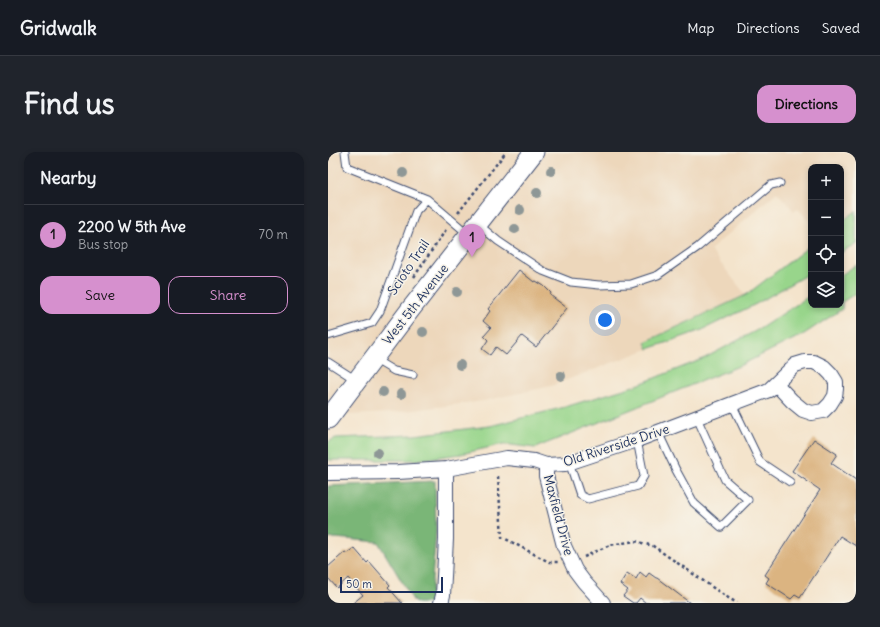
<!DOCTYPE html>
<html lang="en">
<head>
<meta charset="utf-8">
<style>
	:root { --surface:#171b24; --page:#20242c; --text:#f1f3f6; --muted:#9ea1a6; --line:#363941; --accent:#d690ce }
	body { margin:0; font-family:Delius,sans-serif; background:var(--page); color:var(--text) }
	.controls { position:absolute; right:12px; top:12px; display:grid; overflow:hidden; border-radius:8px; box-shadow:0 2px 6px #0003 }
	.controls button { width:36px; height:36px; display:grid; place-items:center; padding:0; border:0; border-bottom:1px solid var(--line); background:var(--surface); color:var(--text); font:20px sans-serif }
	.scale { position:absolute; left:12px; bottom:10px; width:103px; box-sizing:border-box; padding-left:4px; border:2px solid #1b2f5e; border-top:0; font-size:11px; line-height:14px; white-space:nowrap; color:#1b2f5e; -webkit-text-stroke:3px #f7f3e8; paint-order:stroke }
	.you { position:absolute; left:277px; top:168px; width:14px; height:14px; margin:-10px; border:3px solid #fff; border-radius:50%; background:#1a73e8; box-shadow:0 0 0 6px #1a73e833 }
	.badge { display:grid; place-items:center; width:26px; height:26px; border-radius:50%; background:var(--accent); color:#111; font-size:13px; font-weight:700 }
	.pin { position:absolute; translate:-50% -33px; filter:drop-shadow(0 1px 2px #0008) }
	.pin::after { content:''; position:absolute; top:21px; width:14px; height:12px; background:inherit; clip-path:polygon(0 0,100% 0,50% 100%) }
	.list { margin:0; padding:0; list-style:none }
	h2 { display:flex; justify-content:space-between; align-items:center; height:52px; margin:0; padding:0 16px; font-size:17px }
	h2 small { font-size:13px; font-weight:400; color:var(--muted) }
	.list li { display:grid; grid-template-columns:26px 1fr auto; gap:12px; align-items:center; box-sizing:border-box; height:60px; padding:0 16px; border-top:1px solid var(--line) }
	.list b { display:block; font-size:15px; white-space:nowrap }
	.list p { margin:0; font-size:13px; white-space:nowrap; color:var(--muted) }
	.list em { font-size:13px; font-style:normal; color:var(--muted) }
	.actions { display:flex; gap:8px; padding:12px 16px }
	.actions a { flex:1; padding:9px 0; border:1px solid var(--accent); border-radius:12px; text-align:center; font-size:14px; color:var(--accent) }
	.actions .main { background:var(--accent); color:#111 }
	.icon { flex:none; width:22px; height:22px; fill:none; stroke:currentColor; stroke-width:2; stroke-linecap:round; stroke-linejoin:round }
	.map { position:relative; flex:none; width:528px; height:451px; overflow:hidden; border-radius:12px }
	header { display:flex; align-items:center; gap:24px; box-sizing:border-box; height:56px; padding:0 20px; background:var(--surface); border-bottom:1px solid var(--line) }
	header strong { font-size:19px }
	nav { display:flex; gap:22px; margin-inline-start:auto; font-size:14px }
	.intro { display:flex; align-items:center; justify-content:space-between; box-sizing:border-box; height:96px; padding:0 24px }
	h1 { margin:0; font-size:28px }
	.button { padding:10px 18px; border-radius:12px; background:var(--accent); color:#111; font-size:14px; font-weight:700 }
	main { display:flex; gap:24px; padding:0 24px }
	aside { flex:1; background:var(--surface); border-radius:12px; box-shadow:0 2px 6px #0003 }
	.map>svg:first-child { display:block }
	.built { fill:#edd7bb }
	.green { fill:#98d58b; stroke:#5a8274 }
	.forest { fill:#7ab677; stroke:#4a726a }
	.building { fill:#dbb481 }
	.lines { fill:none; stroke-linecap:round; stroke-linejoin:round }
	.service-casing { stroke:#3c4a6e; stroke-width:9 }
	.minor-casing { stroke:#3c4a6e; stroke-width:16 }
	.secondary-casing { stroke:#3c4a6e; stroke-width:21 }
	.path { stroke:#3c4a6e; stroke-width:2.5; stroke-dasharray:3 3; stroke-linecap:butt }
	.service { stroke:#fff; stroke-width:7 }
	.minor { stroke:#fff; stroke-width:14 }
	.secondary { stroke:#fff; stroke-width:19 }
	.tree { fill:#8e9796 }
	.labels { text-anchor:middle; stroke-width:3; stroke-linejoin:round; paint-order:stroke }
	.street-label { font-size:13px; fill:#1b2f5e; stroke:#f7f3e8 }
</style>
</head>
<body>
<header>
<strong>Gridwalk</strong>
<nav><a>Map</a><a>Directions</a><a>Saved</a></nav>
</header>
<div class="intro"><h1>Find us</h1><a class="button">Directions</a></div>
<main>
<aside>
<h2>Nearby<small></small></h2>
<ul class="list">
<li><span class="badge">1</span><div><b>2200 W 5th Ave</b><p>Bus stop</p></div><em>70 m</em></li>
</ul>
<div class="actions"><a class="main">Save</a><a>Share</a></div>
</aside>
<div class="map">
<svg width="528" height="451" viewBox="0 0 528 451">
	<rect width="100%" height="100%" fill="#f7f3e8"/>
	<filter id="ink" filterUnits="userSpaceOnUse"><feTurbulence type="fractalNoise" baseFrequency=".025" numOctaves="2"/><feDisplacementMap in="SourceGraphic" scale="8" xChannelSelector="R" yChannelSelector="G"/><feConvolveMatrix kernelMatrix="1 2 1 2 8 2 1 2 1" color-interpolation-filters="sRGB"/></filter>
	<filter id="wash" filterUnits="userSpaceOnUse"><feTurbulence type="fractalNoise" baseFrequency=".012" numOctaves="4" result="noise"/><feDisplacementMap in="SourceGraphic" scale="16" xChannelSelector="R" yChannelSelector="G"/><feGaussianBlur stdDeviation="0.9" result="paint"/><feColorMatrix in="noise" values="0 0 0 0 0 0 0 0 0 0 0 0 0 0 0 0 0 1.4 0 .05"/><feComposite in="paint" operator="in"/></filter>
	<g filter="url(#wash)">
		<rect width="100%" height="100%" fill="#f4e4cc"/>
		<path class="built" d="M 0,0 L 528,0 L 528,59 L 513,70 L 513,15 L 483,15 L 483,71 L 470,57 L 466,59 L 449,40 L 382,98 L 418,143 L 318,189 L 320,197 L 223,234 L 155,249 L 62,261 L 0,264 Z"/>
		<path class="green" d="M 528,59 L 528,91 L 513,101 L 513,70 Z
			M 483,93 L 483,120 L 428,152 L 374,178 L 320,197 L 317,190 L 418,143 Z
			M 528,113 L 528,141 L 514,150 L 514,157 L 476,182 L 411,214 L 207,296 L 176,292 L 133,302 L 88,308 L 0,308 L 0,290 L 8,286 L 86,283 L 162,274 L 237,255 L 309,233 L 375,207 L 433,176 L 483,143 L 483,153 L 513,153 L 513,123 Z"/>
		<path class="forest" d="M 107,329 L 108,380 L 102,451 L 90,451 L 86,450 L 50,390 L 7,386 L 0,387 L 0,334 Z"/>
		<g id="blocks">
			<path class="building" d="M 191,118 L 206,130 L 208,129 L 216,134 L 223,141 L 222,143 L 239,156 L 208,195 L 194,184 L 178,203 L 168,195 L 162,203 L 154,197 L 160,188 L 156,184 L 163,176 L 155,169 L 162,159 L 160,157 Z
				M 486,287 L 509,302 L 503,311 L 528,328 L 528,394 L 512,384 L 472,446 L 467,443 L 463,447 L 438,431 L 441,426 L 437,423 L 492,338 L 464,319 Z
				M 26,396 L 39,411 L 41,409 L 62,433 L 60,435 L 74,451 L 25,451 L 35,443 L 20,426 L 9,436 L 0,426 L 0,415 L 17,400 L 19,401 Z
				M 312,420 L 318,425 L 321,421 L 328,426 L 329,426 L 362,451 L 318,451 L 312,446 L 308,451 L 305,451 L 295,444 L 300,438 L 292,432 L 299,421 L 308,427 Z"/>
		</g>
	</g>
	<g filter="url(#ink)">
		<use href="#blocks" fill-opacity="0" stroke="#3c4a6e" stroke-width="1"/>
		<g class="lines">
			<defs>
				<path id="service" d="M 17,0 L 19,15 L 99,47 L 140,82
					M 151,73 L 170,89 L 215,119 L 243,130 L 271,133 L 303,132 L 330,123 L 370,95 L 443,33 L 452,31
					M 0,184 L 44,171 L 52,159 L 88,59 L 99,47
					M 46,207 L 66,219 L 85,223
					M 0,210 L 28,228
					M 404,252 L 432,310 L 462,330
					M 330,280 L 348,318 L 366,351 L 393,375 L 420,348 L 397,328 L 369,266
					M 241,310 L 252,343 L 260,347 L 310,334 L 316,324 L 309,288"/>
				<path id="minor" d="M 218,313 L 218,324 L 236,394 L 247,418 L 256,430 L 275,451
					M 0,321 L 70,320 L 118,317 L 179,306 L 206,309 L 218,313 L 237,312 L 309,288 L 441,238 L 467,213 L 477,210 L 486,210 L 496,215 L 503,222 L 508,230 L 508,237 L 507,244 L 502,252 L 495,259 L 484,261 L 475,258 L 464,249 L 448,232
					M 113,451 L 115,443 L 118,387 L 118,317"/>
				<path id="secondary" d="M 0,267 L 82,158 L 206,0"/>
			</defs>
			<use href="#service" class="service-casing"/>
			<use href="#minor" class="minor-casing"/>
			<use href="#secondary" class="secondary-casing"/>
			<path class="path" d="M 130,61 L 178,0
				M 86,125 L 119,76
				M 170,324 L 174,385 L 221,410 L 230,410
				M 256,405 L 282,393 L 307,389 L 325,394 L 397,444 L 409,451"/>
			<use href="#service" class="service"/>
			<use href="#minor" class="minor"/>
			<use href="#secondary" class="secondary"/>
		</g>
		<g class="tree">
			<circle cx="223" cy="19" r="5"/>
			<circle cx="75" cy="21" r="5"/>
			<circle cx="209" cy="41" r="5"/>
			<circle cx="192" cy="58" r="5"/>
			<circle cx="187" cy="77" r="5"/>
			<circle cx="129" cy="140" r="5"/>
			<circle cx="95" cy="180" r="5"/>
			<circle cx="132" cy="213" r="5"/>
			<circle cx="233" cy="224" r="5"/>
			<circle cx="55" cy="240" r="5"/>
			<circle cx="73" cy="242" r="5"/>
			<circle cx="50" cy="301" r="5"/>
		</g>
	</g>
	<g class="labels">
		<g class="street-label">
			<text transform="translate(80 115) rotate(-56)" y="5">Scioto Trail</text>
			<text transform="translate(87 152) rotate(-52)" y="5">West 5th Avenue</text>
			<text transform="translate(288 293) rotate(-18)" y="5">Old Riverside Drive</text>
			<text transform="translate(231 363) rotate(75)" y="5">Maxfield Drive</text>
		</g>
	</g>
</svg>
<div class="controls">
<button>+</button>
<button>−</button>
<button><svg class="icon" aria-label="locate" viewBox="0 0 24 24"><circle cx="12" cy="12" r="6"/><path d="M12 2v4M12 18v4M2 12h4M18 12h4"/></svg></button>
<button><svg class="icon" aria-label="layers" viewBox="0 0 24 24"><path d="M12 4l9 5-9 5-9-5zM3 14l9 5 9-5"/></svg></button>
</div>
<div class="scale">50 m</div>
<div class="you"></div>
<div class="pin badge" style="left:144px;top:105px">1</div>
</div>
</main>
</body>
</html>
